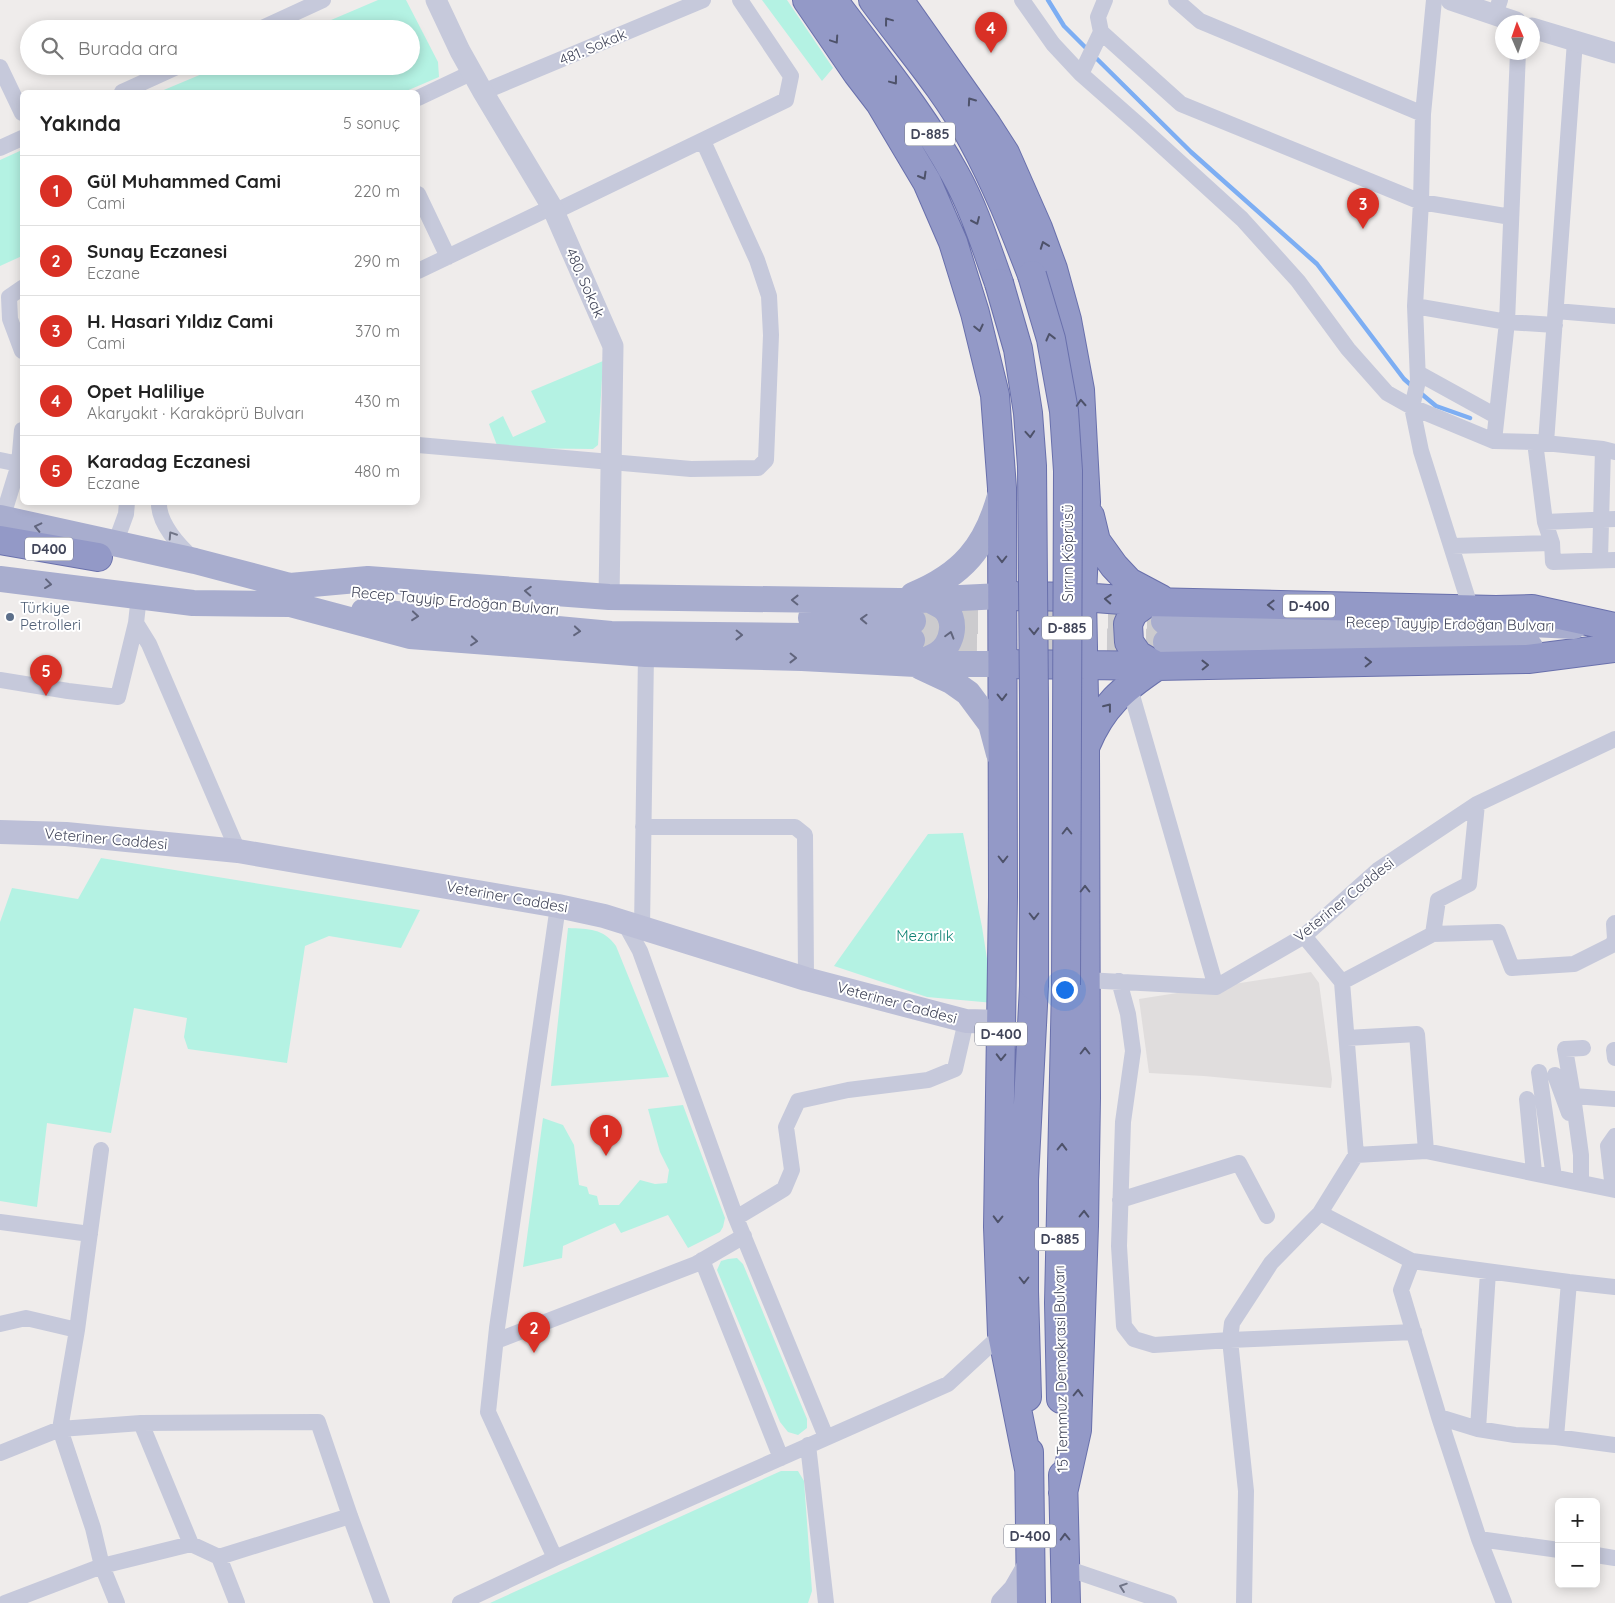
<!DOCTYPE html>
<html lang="tr">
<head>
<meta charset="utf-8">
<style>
	:root { --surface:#fff; --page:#f6f6f6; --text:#222; --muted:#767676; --line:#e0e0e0; --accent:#d93025 }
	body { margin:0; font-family:Quicksand,sans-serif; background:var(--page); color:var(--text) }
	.controls { position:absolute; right:15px; bottom:15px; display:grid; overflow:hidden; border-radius:8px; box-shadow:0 2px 12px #0003 }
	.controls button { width:45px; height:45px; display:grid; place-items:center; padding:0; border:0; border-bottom:1px solid var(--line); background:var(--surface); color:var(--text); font:25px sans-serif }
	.compass { position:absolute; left:1495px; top:15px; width:45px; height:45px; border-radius:50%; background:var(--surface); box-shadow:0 2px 12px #0003; rotate:358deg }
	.you { position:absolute; left:1064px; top:989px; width:18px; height:18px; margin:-12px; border:4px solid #fff; border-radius:50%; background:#1a73e8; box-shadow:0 0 0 8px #1a73e833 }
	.badge { display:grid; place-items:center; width:32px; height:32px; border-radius:50%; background:var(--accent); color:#fff; font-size:16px; font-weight:700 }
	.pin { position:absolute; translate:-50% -41px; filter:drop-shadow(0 1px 2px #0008) }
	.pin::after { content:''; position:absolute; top:26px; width:18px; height:15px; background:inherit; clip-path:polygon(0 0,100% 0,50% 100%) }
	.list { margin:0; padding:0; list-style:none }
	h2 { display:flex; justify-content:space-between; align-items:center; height:65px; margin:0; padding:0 20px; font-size:21px }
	h2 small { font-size:16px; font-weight:400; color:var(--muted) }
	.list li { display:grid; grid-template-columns:32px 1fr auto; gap:15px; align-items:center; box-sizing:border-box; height:70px; padding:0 20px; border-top:1px solid var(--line) }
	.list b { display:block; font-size:19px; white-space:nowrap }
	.list p { margin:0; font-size:16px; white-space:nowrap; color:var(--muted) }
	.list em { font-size:16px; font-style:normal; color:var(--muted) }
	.icon { flex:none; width:28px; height:28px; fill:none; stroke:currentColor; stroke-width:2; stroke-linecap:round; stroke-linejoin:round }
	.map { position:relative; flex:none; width:1615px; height:1603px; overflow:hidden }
	.search { position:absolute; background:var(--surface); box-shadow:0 2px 12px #0003; left:20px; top:20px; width:400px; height:55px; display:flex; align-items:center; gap:12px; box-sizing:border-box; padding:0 18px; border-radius:28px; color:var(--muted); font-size:19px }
	.panel { position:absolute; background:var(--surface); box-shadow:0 2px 12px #0003; left:20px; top:90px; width:400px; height:415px; border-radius:8px }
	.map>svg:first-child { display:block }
	.education { fill:#e0dddd }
	.green { fill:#b4f2e3 }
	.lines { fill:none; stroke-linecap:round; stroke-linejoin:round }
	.stream { stroke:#7daef3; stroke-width:4.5 }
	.primary-tunnel { stroke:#cccbce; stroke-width:26; stroke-dasharray:26 13; stroke-linecap:butt }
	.trunk-casing { stroke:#6970ac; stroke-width:30 }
	.minor { stroke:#c6c9db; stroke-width:16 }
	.tertiary { stroke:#c6c9db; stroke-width:21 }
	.secondary { stroke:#bcbfd7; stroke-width:24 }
	.primary { stroke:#a8adce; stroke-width:26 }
	.trunk { stroke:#9399c7; stroke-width:28 }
	.trunk-bridge-casing { stroke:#6970ac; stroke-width:30; stroke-linecap:butt }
	.trunk-bridge { stroke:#9399c7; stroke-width:28 }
	.oneway { stroke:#4e526a }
	.oneway2 { stroke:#61657d }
	.oneway3 { stroke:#707487 }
	.service-dot { fill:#5c6f8a; stroke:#fff; stroke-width:2 }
	.labels { text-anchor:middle; stroke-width:4; stroke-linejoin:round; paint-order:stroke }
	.shield { fill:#fff; stroke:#7b7e8c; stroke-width:1 }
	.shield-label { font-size:14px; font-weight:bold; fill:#42465a }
	.street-label { font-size:15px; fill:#42465a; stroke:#fff }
	.service-label { font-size:15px; fill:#4e5e75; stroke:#fff; text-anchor:start }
	.park-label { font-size:15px; fill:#0e8173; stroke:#fff }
</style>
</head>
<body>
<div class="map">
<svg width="1615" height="1603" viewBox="0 0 1615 1603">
	<rect width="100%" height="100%" fill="#efeceb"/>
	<path class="education" d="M 1311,972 L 1319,983 L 1332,1079 L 1331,1088 L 1204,1076 L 1149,1073 L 1139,999 Z"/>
	<path class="green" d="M 378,0 L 406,0 L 438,62 L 439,77 L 404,92 L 159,92 L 221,66 L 411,66 L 411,29 L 310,29 Z
		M 762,0 L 787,0 L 833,68 L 822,81 Z
		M 22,150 L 22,256 L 0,266 L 0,160 Z
		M 603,361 L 598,445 L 593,449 L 498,448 L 489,424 L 503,416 L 513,437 L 546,422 L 531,391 Z
		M 963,833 L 982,927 L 994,1003 L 927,997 L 834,966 L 928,834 Z
		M 101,858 L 420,910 L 401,948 L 329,936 L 305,946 L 287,1063 L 188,1049 L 184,1037 L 187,1018 L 134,1008 L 111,1133 L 47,1123 L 37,1207 L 0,1201 L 0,922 L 12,888 L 78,899 Z
		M 568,928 C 589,929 603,928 616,946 L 669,1077 L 551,1086 Z
		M 683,1105 L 725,1218 L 723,1227 L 720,1232 L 688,1248 L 668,1215 L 621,1233 L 615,1223 L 563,1246 L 562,1258 L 523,1267 L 543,1118 L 563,1125 L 574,1145 L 579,1185 L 587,1187 L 589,1194 L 597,1196 L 599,1205 L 619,1205 L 640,1180 L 655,1184 L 667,1183 L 669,1170 L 660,1152 L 648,1109 Z
		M 737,1258 L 743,1264 L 807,1419 L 807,1428 L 798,1435 L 788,1432 L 780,1422 L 717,1270 L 721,1261 L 728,1259 Z
		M 781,1471 L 798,1471 L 804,1481 L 812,1591 L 808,1603 L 490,1603 Z"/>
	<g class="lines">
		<path class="stream" d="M 1048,0 L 1064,26 L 1089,51
			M 1094,56 L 1191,152 L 1317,264 L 1404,379 L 1412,386
			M 1418,391 L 1436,406 L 1470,418"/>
		<path class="primary-tunnel" d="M 913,621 L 1164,621
			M 912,640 L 1166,642"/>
		<defs>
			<path id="trunk" d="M 807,0 L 857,73 L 880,103 L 927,182 L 953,242 L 975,313 L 995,395 L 1002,488 L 1003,897 L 998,1227 L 1002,1334 L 1029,1469
				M 833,0 C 875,57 921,112 955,174 C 974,208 986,247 999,283
				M 873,0 C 906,45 945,89 972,139 C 996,183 1014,228 1032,275
				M 899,0 L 987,125 L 1005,153 L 1038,228 L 1053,269 L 1067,320 L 1080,390 L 1086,502 L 1082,597 L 1085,749 L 1086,1098 L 1084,1226 L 1077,1430 L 1063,1493
				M 1090,516 L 1096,541 L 1114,566 L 1129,582 L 1161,599
				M 0,540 L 98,557
				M 1010,596 L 1082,597 L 1148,602 L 1496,610 L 1532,609 L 1615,627
				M 1148,602 L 1133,613 L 1128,624 L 1129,642 L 1138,655 L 1157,666
				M 1010,664 L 1157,666 L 1528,659 L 1615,648
				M 1086,745 C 1102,706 1123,689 1157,666
				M 1027,1397 L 1024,1292 L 1024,1180 L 1034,986
				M 1061,1399 L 1059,1303 L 1066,985
				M 1029,1452 L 1031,1603
				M 1063,1475 L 1066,1603"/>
		</defs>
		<use href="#trunk" class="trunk-casing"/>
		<path class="minor" d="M 1022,0 L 1053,44 L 1081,74 L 1140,126 L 1242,219 L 1298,281 L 1348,349 L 1387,393 L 1412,407 L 1494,441 L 1535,442 L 1603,449 L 1615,452
			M 1105,0 L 1098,17 L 1101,32 L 1181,104 L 1421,202 L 1511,217
			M 1176,0 L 1200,21 L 1423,114
			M 1434,0 L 1423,114 L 1421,202 L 1415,306 L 1418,381 L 1412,407 L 1421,451 L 1471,609
			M 1495,15 L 1500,0
			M 260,29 L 323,0
			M 0,67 L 22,113
			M 1081,74 L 1101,32
			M 122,92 L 179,66
			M 483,92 L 703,0
			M 418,98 L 473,72
			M 0,148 L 22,138
			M 418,194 L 448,257
			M 554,212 L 786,100 L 791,76 L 740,0
			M 418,271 L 552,207
			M 22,288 L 9,297 L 10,319 L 22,351
			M 1415,306 L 1507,322 L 1555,325
			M 1556,311 L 1615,316
			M 1418,373 L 1496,416
			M 1494,441 L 1507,322 L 1518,52
			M 1535,442 L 1545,522 L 1552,543
			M 1546,443 L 1575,41
			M 418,445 L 691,469 L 758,468 L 766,460 L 771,335 L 769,296 L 757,260 L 703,141
			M 0,460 L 19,464
			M 159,502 C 158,523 179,546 194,559
			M 2,519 L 19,464 L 22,430
			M 1545,522 L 1615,519
			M 115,544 L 126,514 L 127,502
			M 1452,546 L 1552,543 L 1553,562 L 1615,560
			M 1600,560 L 1603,449
			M 139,596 L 136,623 L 149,644 L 238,851
			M 0,680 L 68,691 L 118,697 L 136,623
			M 1129,685 L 1216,987
			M 643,827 L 795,827 L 805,835 L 806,979
			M 624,922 L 640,951 L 736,1218 L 826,1437
			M 642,928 L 646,654
			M 1433,934 L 1438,900 L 1469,884 L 1477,804
			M 1304,936 L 1342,982 L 1356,1155 L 1320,1213 L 1412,1261 L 1569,1282 L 1615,1287
			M 1085,980 L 1216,987 L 1304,936 L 1378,870 L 1477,804 L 1615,739
			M 1119,981 L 1128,1014 L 1133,1051 L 1123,1122 L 1119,1246 L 1124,1326 L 1134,1339 L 1154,1345 L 1230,1340 L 1414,1332
			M 1342,982 L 1433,934 L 1498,932 L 1512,968 L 1574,964 L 1612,945 L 1615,939 L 1614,924 L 1615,923
			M 1347,1038 L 1417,1034 L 1426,1151
			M 1614,1050 L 1615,1058
			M 1539,1072 L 1554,1177
			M 1555,1075 L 1569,1113
			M 1573,1096 L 1565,1049 L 1583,1048
			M 1527,1099 L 1534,1172
			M 101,1150 L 77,1330 L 60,1429 L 93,1528 L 102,1566 L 191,1544 L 219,1557 L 350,1516
			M 1356,1155 L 1426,1151 L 1615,1190
			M 1581,1182 L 1581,1155 L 1573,1096 L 1615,1099
			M 1613,1189 L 1608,1146 L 1615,1136
			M 1120,1200 L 1239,1163 L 1267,1216
			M 736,1218 L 784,1189 L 792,1170 L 786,1127 L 798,1101 L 848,1090 L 928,1080 L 955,1069 L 966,1021
			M 0,1222 L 90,1234
			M 702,1260 L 781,1458
			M 1412,1261 L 1401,1290 L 1439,1417 L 1479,1539 L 1504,1603
			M 0,1324 L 26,1318 L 77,1330
			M 496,1341 L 696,1264 L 744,1236
			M 1439,1417 L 1478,1429 L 1515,1435 L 1556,1437 L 1615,1445
			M 141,1423 L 191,1544
			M 1478,1429 L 1488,1272
			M 1556,1437 L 1569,1282
			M 808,1445 L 826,1603
			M 0,1453 L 60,1429 L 141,1423 L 318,1422 L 350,1516 L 382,1603
			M 1479,1539 L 1559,1550
			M 1596,1555 L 1615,1558
			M 219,1557 L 237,1603
			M 555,1558 L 488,1412 L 497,1328 L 558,906
			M 1066,1568 L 1169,1603
			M 5,1603 L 102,1566 L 117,1603
			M 460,1603 L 555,1558 L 948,1384 L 1002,1334
			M 1244,1603 L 1246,1491 L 1230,1340 L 1232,1323 L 1271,1263 L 1320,1213"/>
		<path class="tertiary" d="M 436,0 L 460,51 L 483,92 L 552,207 L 613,346 L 609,597
			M 1451,0 L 1516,22
			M 1532,28 L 1615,53"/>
		<path class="secondary" d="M 0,832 L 66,834 L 238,851 L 558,906 L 604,916 L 806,979 L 966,1021 L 1002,1022
			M 1003,1603 L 1015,1590 L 1030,1564"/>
		<path class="primary" d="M 0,518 L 195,561 L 290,586 L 368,579 L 609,597 L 899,601 L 1001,596
			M 0,579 L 193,603 L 290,604 L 410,636 L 646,654 L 802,658 L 916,664 L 1002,664
			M 913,595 C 962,575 986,547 1000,496
			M 364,611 L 611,634 L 805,636 L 912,640
			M 811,618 L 913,621
			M 1164,621 L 1530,624 L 1574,626
			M 1166,642 L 1530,647
			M 917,664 C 923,661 932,658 938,654 C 953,644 958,619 943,607 C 939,604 933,602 929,599
			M 921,667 L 951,681 L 968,693 L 991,724 L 999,754"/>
		<use href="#trunk" class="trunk"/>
		<defs>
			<path id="trunk-bridge" d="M 1032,275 L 1051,339 L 1064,411 L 1068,471 L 1066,985
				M 999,283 L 1018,349 L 1028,413 L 1032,466 L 1034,701 L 1034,986"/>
		</defs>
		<use href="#trunk-bridge" class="trunk-bridge-casing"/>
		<use href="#trunk-bridge" class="trunk-bridge"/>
	</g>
	<defs><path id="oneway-chevron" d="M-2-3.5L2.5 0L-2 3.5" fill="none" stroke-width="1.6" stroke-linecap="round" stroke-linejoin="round" transform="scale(1.25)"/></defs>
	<g class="oneway">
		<use href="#oneway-chevron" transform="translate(888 21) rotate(-127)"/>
		<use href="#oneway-chevron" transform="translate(835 40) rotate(56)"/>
		<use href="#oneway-chevron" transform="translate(894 81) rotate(53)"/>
		<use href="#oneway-chevron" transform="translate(971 101) rotate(-125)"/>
		<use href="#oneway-chevron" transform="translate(923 176) rotate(60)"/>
		<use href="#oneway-chevron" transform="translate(976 221) rotate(66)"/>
		<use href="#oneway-chevron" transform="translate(1044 245) rotate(-110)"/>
		<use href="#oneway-chevron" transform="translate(979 328) rotate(77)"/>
		<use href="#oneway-chevron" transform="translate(1050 337) rotate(-104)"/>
		<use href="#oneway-chevron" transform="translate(1081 403) rotate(-93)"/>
		<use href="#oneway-chevron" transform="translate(1030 434) rotate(86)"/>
		<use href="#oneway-chevron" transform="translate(1002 559) rotate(90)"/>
		<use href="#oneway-chevron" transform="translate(1108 599) rotate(-176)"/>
		<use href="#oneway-chevron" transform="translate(1271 605) rotate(-179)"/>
		<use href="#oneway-chevron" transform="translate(1034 631) rotate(89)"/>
		<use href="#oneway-chevron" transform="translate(1368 662) rotate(-1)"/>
		<use href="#oneway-chevron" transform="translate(1205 665) rotate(-1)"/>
		<use href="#oneway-chevron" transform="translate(1002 697) rotate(89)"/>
		<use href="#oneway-chevron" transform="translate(1108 707) rotate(-52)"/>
		<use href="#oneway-chevron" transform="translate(1067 831) rotate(-90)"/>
		<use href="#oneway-chevron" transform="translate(1003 859) rotate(90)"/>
		<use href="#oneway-chevron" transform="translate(1085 889) rotate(-90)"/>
		<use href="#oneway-chevron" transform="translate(1034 916) rotate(90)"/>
		<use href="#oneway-chevron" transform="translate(1085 1051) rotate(-90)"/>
		<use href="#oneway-chevron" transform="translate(1001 1057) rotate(91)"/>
		<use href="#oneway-chevron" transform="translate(1062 1147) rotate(-89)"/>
		<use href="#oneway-chevron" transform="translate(1084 1214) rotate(-89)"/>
		<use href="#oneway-chevron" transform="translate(998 1219) rotate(91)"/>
		<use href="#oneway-chevron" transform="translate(1024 1280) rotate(90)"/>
		<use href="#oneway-chevron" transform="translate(1078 1393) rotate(-88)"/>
		<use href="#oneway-chevron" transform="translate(1065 1537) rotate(-92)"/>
	</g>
	<g class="oneway2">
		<use href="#oneway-chevron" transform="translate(38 527) rotate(-167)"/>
		<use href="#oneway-chevron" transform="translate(48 584) rotate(7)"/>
		<use href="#oneway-chevron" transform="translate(528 591) rotate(-176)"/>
		<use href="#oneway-chevron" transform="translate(795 600) rotate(-179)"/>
		<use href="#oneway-chevron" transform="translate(415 616) rotate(5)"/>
		<use href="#oneway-chevron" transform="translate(864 619) rotate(-178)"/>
		<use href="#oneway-chevron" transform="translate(577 631) rotate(5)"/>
		<use href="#oneway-chevron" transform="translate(739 635) rotate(1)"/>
		<use href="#oneway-chevron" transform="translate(950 635) rotate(-74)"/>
		<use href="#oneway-chevron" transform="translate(474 641) rotate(5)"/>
		<use href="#oneway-chevron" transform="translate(793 658) rotate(1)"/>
	</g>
	<g class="oneway3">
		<use href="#oneway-chevron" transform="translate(172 535) rotate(-123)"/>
		<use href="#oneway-chevron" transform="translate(1123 1587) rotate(-161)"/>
	</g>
	<circle class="service-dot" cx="10" cy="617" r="5"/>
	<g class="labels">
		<g class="shield">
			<rect x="905" y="122.5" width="50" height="23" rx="4"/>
			<rect x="25" y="537.5" width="48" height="23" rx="4"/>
			<rect x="1283" y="594.5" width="52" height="23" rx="4"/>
			<rect x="1042" y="616.5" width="50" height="23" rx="4"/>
			<rect x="975" y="1022.5" width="52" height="23" rx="4"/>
			<rect x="1035" y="1227.5" width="50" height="23" rx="4"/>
			<rect x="1004" y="1524.5" width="52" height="23" rx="4"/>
		</g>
		<g class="shield-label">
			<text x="930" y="139">D-885</text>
			<text x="49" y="554">D400</text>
			<text x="1309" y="611">D-400</text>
			<text x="1067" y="633">D-885</text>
			<text x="1001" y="1039">D-400</text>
			<text x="1060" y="1244">D-885</text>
			<text x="1030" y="1541">D-400</text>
		</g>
		<g class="street-label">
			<text transform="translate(593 47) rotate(-23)" y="5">481. Sokak</text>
			<text transform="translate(585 283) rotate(66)" y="5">480. Sokak</text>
			<text transform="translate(1068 553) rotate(-90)" y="5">Sırrın Köprüsü</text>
			<text transform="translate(455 601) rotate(5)" y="5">Recep Tayyip Erdoğan Bulvarı</text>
			<text transform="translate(1450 624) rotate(1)" y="5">Recep Tayyip Erdoğan Bulvarı</text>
			<text transform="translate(106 839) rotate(5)" y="5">Veteriner Caddesi</text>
			<text transform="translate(507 897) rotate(10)" y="5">Veteriner Caddesi</text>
			<text transform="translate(1344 900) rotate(-39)" y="5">Veteriner Caddesi</text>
			<text transform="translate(897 1003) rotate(15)" y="5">Veteriner Caddesi</text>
			<text transform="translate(1061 1369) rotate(-91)" y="5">15 Temmuz Demokrasi Bulvarı</text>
		</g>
		<g class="service-label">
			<text x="20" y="613">Türkiye<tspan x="20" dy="17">Petrolleri</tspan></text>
		</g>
		<g class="park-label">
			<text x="925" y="941">Mezarlık</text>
		</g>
	</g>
</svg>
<div class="controls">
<button>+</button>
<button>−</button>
</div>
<svg class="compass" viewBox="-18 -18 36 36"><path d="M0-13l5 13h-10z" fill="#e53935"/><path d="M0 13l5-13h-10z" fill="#767676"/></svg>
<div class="you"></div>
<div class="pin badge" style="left:606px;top:1156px">1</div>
<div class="pin badge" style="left:534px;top:1353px">2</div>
<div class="pin badge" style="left:1363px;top:229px">3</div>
<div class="pin badge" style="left:991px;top:53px">4</div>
<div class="pin badge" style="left:46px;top:696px">5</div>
<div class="search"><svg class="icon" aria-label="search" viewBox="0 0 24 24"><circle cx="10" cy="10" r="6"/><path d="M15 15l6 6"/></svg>Burada ara</div>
<section class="panel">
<h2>Yakında<small>5 sonuç</small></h2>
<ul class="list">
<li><span class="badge">1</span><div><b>Gül Muhammed Cami</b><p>Cami</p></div><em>220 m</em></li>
<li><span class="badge">2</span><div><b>Sunay Eczanesi</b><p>Eczane</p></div><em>290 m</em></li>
<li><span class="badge">3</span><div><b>H. Hasari Yıldız Cami</b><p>Cami</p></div><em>370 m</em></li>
<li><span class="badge">4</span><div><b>Opet Haliliye</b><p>Akaryakıt · Karaköprü Bulvarı</p></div><em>430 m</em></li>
<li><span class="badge">5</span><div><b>Karadag Eczanesi</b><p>Eczane</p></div><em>480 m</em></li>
</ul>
</section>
</div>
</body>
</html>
